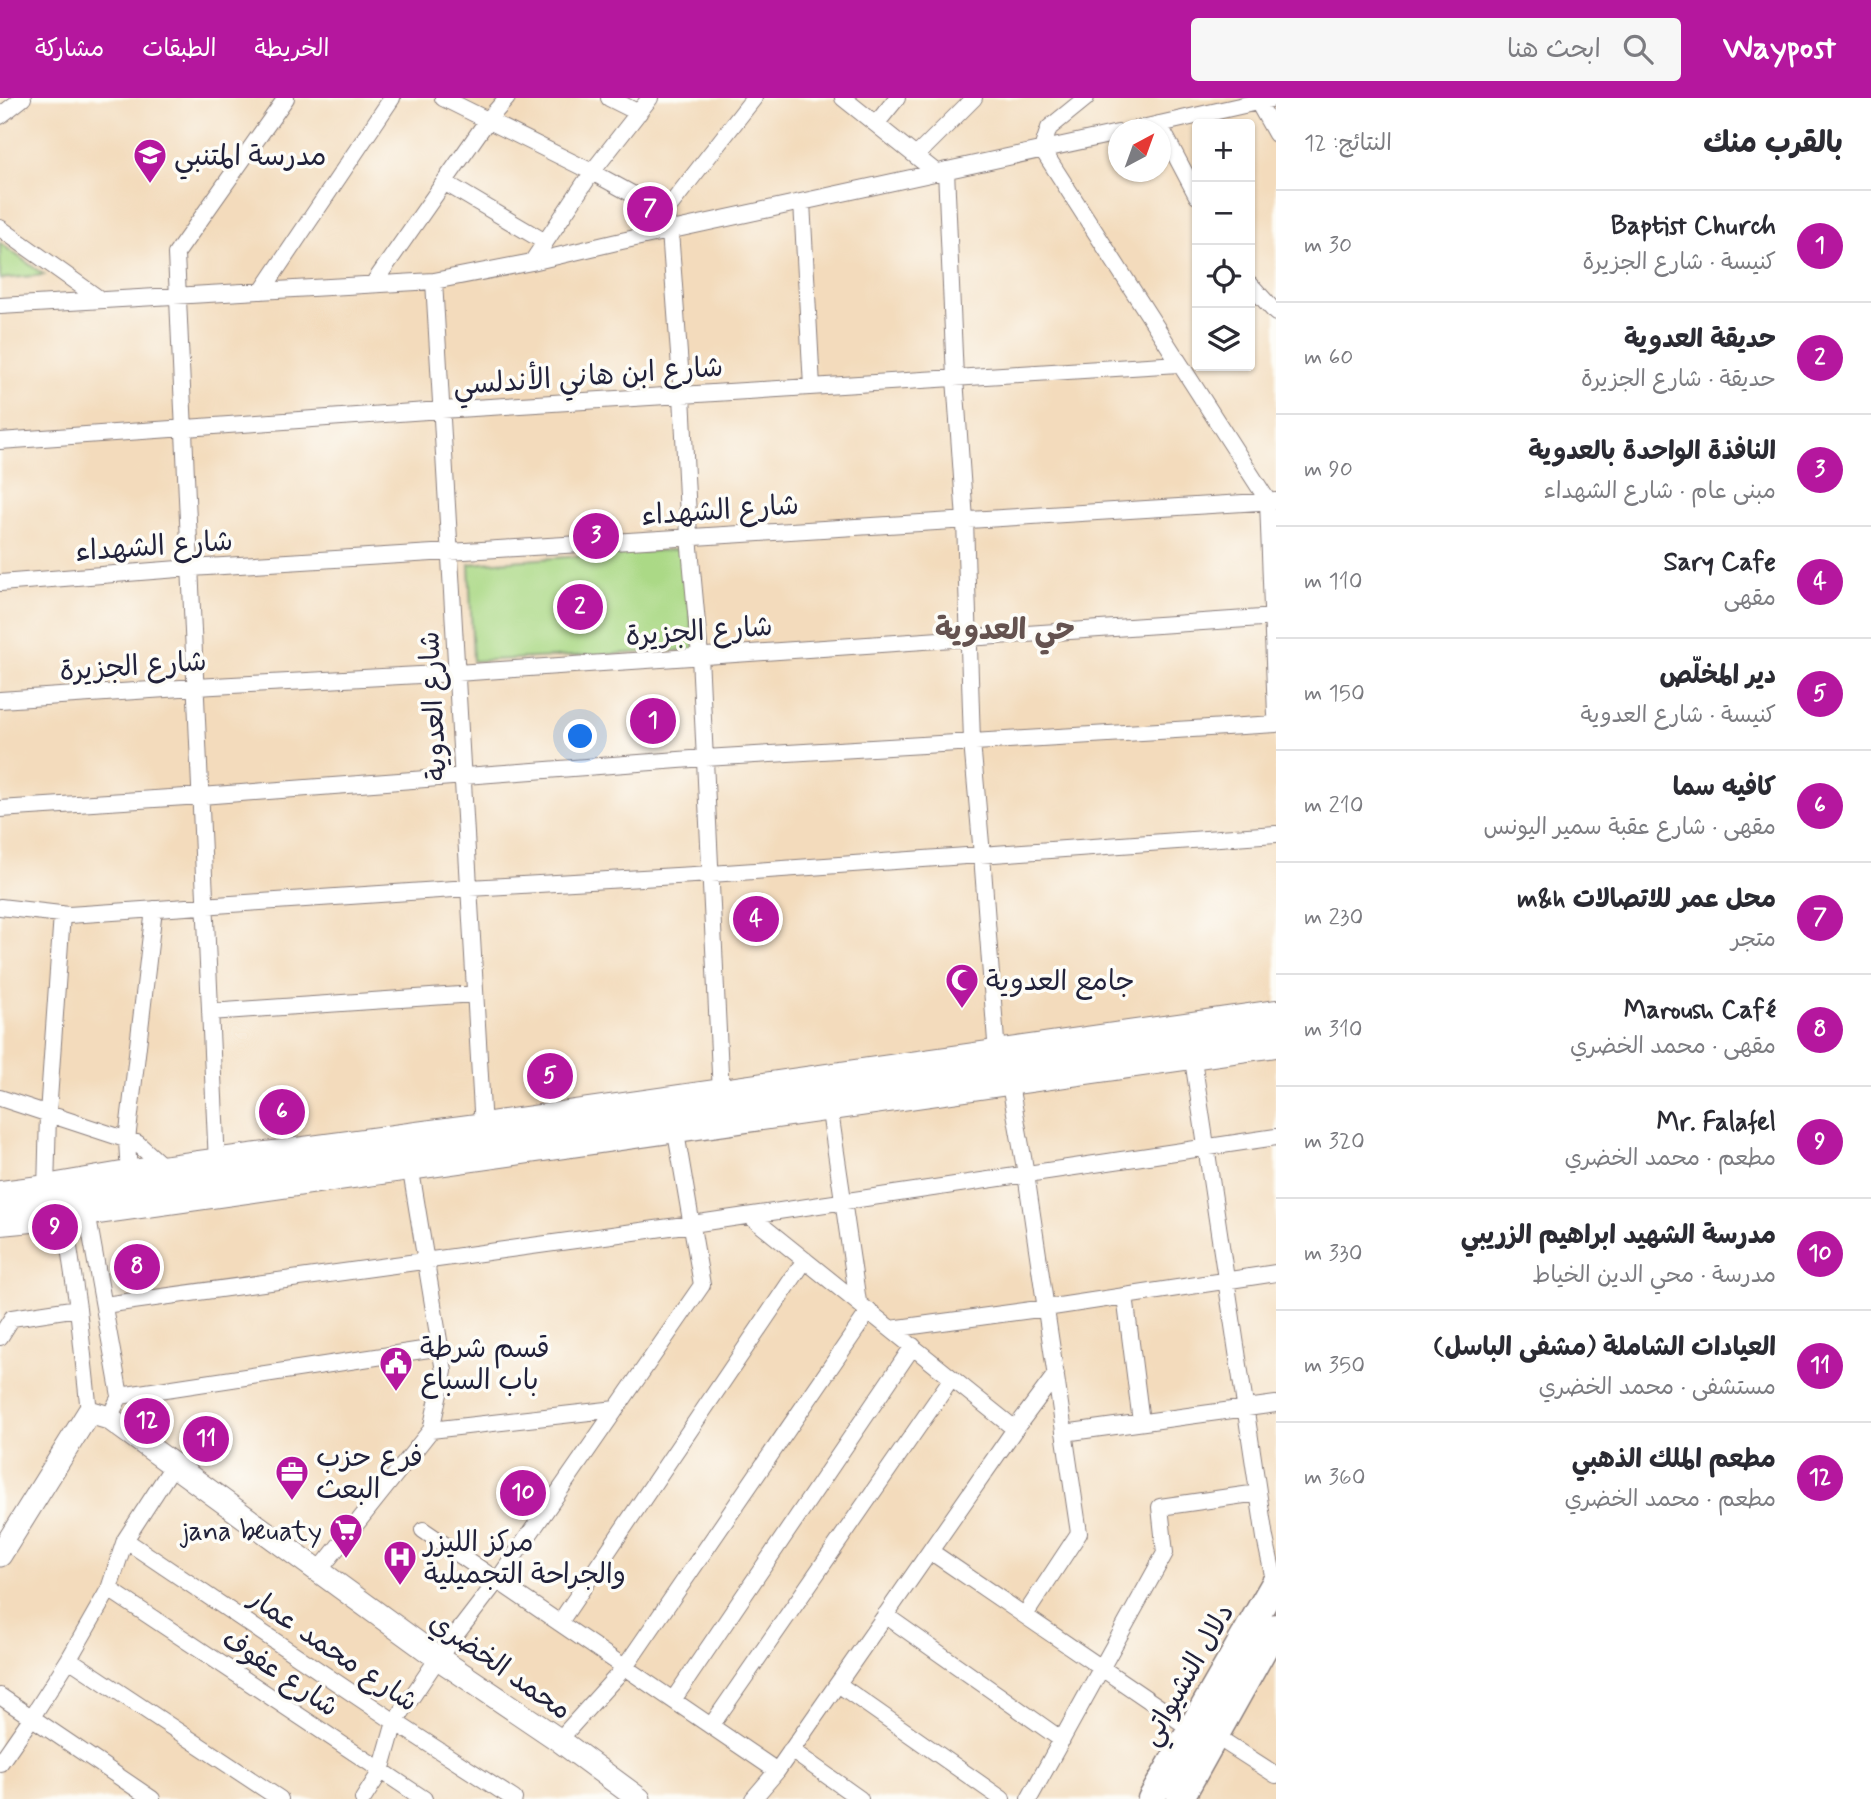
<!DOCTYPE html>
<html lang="ar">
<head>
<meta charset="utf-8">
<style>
	:root { --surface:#fff; --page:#f7f7f7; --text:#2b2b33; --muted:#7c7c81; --line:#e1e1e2; --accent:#b5179e }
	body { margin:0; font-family:Mynerve,"Playpen Sans Arabic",sans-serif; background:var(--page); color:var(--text); direction:rtl }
	.controls { position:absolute; right:21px; top:21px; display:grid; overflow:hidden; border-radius:7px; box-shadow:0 2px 5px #0004 }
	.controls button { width:63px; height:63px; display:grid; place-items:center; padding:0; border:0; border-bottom:2px solid var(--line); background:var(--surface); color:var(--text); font:35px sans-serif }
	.compass { position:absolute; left:1108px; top:21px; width:63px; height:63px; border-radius:50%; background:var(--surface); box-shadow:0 2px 5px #0004; rotate:41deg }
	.you { position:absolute; left:581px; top:639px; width:24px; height:24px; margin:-18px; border:5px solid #fff; border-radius:50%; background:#1a73e8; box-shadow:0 0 0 10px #1a73e833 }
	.badge { display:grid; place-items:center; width:46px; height:46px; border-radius:50%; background:var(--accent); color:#fff; font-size:23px; font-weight:700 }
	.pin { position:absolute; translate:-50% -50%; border:4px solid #fff; box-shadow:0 2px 7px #0006 }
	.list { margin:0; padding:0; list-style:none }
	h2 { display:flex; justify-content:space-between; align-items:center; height:91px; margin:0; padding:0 28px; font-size:30px }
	h2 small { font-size:23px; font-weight:400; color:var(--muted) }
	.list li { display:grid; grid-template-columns:46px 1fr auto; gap:21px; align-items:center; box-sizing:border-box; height:112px; padding:0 28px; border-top:2px solid var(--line) }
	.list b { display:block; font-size:26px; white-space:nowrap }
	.list p { margin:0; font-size:23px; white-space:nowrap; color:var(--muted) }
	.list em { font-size:23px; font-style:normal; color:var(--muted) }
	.icon { flex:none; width:38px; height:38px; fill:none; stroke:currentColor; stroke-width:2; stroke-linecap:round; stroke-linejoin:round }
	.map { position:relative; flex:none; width:1276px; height:1701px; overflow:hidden; direction:ltr }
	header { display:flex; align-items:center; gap:42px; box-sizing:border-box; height:98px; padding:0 35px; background:var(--accent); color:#fff }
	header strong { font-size:33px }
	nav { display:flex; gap:38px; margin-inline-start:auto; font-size:24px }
	.search { width:490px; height:63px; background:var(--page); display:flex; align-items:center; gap:18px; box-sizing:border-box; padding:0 24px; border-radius:7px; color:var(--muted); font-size:26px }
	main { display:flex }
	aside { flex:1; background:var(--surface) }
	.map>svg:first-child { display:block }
	.green { fill:#abd986; stroke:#667e60; stroke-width:2 }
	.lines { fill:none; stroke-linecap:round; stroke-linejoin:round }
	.street-casing { stroke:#8a7e7c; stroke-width:18 }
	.secondary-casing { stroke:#8a7e7c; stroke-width:25 }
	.primary-casing { stroke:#8a7e7c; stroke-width:29 }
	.highway-casing { stroke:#8a7e7c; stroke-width:32 }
	.street { stroke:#fff; stroke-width:16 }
	.secondary { stroke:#fff; stroke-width:23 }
	.primary { stroke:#fff; stroke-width:26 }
	.highway { stroke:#fff; stroke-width:30 }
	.labels { text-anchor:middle; stroke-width:7; stroke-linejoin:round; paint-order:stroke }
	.poi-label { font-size:28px; fill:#22223b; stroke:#fdfcf7; text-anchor:start }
	.street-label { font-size:28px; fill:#22223b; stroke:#fdfcf7 }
	.neighbourhood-label { font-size:30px; font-weight:bold; fill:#655350; stroke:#fdfcf7 }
</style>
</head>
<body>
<header>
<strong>Waypost</strong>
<div class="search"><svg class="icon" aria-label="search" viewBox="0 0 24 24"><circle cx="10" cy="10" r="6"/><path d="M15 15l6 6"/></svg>ابحث هنا</div>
<nav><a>الخريطة</a><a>الطبقات</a><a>مشاركة</a></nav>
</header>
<main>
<aside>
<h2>بالقرب منك<small>النتائج: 12</small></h2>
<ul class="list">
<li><span class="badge">1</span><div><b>Baptist Church</b><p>كنيسة · شارع الجزيرة</p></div><em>30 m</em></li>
<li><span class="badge">2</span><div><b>حديقة العدوية</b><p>حديقة · شارع الجزيرة</p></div><em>60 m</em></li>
<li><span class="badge">3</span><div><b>النافذة الواحدة بالعدوية</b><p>مبنى عام · شارع الشهداء</p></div><em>90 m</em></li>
<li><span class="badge">4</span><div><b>Sary Cafe</b><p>مقهى</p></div><em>110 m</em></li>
<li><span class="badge">5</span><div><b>دير المخلّص</b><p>كنيسة · شارع العدوية</p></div><em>150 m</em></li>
<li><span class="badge">6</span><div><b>كافيه سما</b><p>مقهى · شارع عقبة سمير اليونس</p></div><em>210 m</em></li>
<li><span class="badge">7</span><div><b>محل عمر للاتصالات m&amp;h</b><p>متجر</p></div><em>230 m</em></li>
<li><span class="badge">8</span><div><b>Maroush Café</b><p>مقهى · محمد الخضري</p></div><em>310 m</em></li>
<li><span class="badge">9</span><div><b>Mr. Falafel</b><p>مطعم · محمد الخضري</p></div><em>320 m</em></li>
<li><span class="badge">10</span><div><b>مدرسة الشهيد ابراهيم الزريبي</b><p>مدرسة · محي الدين الخياط</p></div><em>330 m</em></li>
<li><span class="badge">11</span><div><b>العيادات الشاملة (مشفى الباسل)</b><p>مستشفى · محمد الخضري</p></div><em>350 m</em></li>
<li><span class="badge">12</span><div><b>مطعم الملك الذهبي</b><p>مطعم · محمد الخضري</p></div><em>360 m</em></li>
</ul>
</aside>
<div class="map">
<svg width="1276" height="1701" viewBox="0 0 1276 1701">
	<rect width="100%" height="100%" fill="#fdfcf7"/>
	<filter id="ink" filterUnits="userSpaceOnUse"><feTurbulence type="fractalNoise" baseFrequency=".0143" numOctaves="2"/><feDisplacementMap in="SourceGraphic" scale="14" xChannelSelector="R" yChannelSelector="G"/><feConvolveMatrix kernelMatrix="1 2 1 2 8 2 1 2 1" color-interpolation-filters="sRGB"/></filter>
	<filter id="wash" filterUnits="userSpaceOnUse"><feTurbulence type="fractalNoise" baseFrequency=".00686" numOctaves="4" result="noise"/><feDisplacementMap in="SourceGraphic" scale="28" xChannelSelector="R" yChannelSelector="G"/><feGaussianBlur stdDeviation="1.57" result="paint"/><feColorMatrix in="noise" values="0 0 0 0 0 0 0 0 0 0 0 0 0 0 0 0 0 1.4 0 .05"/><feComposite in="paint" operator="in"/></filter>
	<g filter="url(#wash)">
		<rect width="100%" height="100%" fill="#f3dbbc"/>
		<path class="green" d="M 0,145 L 44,177 L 0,181 Z
			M 684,451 L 694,552 L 473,563 L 469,466 Z"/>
	</g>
	<g filter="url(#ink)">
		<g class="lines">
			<defs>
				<path id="street" d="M 443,0 L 592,74 L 665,114 L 670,133 L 682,297 L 689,439 L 700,558 L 721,996
					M 609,0 L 639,15
					M 843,0 L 937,75
					M 1086,0 L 1049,30 L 1042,51 L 1268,403 L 1276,617
					M 1258,4 L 1276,36
					M 0,18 L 23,0
					M 876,26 L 897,0
					M 1159,26 L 1197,98
					M 1133,32 L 1275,0
					M 916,58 L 974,0
					M 946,72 L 955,280 L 965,422 L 972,644 L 982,757 L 997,957
					M 444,84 L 545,144
					M 802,104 L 812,289
					M 665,114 L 754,0
					M 0,130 L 101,202
					M 532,164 L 592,74 L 650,0
					M 434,183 L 483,1030
					M 373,186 L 487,23 L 507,0
					M 1250,186 L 1276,215
					M 262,193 L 392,0
					M 0,208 L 434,183 L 532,164 L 617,144 L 1118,35
					M 0,343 L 441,312 L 1179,266
					M 0,485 L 191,470 L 1276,403
					M 0,602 L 196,589 L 457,575 L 1276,519
					M 0,711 L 201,698 L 705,660 L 1276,626
					M 0,809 L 69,817 L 469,790 L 711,776 L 1276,736
					M 210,914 L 475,896
					M 1192,955 L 1265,1440 L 1275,1486
					M 1009,981 L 1026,1076 L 1079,1435 L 1025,1517
					M 0,1000 L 137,1045 L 167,1072
					M 829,1007 L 858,1204
					M 217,1066 L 176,156 L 286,0
					M 129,1078 L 127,1042 L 154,811
					M 46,1092 L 48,1016 L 62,816
					M 63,1109 L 78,1210 L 89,1314
					M 86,1109 L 120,1298
					M 750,1118 L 1015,1331
					M 1125,1198 L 1141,1324
					M 104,1207 L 692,1126 L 1276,1039
					M 891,1231 L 1046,1210 L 1276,1175
					M 0,1239 L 12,1220 L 78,1210
					M 109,1320 L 120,1298 L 442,1249
					M 431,1332 L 616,1311
					M 1064,1335 L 1276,1306
					M 423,1432 L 777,1673
					M 125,1442 L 395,1624 L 514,1701
					M 930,1453 L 1191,1631
					M 318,1474 L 431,1332 L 444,1273 L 410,1067
					M 109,1491 L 424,1701
					M 885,1517 L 1062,1642
					M 560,1524 L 805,1162
					M 69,1561 L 280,1701
					M 838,1586 L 1002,1701
					M 0,1598 L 152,1701
					M 673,1602 L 913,1248
					M 711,1628 L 952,1280
					M 1214,1637 L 1276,1677
					M 559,1642 L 625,1569 L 869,1213
					M 791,1652 L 860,1701
					M 0,1665 L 32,1619 L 69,1561 L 109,1491 L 125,1442 L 173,1368
					M 363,1701 L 381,1673 L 395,1624 L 438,1560 L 497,1483 L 702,1187 L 675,1029
					M 753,1701 L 777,1673 L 1015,1331 L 1056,1276
					M 1029,1701 L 1165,1455 L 1160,1409 L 1258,1395"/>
				<path id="secondary" d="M 0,1457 L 89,1314 L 109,1320 L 438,1560 L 559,1642 L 639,1701"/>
				<path id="primary" d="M 1151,1701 L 1276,1483
					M 1180,1701 L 1276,1529"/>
				<path id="highway" d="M 0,1098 L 46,1092 L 146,1075 L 483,1030 L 1276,917
					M 0,1122 L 63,1116 L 1276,944"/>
			</defs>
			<use href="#street" class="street-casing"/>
			<use href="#secondary" class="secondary-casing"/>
			<use href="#primary" class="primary-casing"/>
			<use href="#highway" class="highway-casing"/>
			<use href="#street" class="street"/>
			<use href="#secondary" class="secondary"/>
			<use href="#primary" class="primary"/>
			<use href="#highway" class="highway"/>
		</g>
	</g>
	<defs>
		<symbol id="school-pin" viewBox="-11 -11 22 30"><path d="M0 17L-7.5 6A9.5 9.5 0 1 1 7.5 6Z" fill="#b5179e" stroke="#fdfcf7"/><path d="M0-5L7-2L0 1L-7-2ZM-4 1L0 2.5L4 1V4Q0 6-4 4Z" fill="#fff"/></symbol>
		<symbol id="mosque-pin" viewBox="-11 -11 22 30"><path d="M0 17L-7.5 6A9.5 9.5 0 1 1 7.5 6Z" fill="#b5179e" stroke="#fdfcf7"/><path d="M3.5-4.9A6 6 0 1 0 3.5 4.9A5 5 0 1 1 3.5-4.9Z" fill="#fff"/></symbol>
		<symbol id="civic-pin" viewBox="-11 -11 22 30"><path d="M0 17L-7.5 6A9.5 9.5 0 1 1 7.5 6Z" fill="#b5179e" stroke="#fdfcf7"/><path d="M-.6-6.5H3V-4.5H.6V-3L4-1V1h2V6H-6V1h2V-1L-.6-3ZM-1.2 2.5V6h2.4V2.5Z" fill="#fff"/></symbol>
		<symbol id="office-pin" viewBox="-11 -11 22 30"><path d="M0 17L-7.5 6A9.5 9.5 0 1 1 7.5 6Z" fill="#b5179e" stroke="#fdfcf7"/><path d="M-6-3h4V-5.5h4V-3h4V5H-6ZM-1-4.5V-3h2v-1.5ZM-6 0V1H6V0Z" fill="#fff"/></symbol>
		<symbol id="supermarket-pin" viewBox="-11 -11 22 30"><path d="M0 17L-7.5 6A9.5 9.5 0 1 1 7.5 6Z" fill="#b5179e" stroke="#fdfcf7"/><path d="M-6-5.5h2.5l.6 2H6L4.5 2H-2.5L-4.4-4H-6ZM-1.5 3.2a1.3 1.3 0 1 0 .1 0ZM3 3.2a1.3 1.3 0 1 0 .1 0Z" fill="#fff"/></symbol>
		<symbol id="hospital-pin" viewBox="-11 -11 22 30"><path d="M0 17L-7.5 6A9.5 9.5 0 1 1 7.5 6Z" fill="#b5179e" stroke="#fdfcf7"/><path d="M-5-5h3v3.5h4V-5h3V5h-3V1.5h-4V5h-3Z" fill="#fff"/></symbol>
	</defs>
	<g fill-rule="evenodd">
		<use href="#school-pin" x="131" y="38" width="38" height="52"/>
		<use href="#mosque-pin" x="943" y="863" width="38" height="52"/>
		<use href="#civic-pin" x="377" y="1246" width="38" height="52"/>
		<use href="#office-pin" x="273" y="1355" width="38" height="52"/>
		<use href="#supermarket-pin" x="327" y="1413" width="38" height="52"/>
		<use href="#hospital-pin" x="381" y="1440" width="38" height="52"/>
	</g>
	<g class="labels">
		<g class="poi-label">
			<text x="174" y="67">مدرسة المتنبي</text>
			<text x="986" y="892">جامع العدوية</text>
			<text x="420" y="1259">قسم شرطة<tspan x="420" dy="32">باب السباع</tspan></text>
			<text x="316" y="1368">فرع حزب<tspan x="316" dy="32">البعث</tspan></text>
			<text x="322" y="1442" text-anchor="end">jana beuaty</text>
			<text x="424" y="1453">مركز الليزر<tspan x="424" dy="32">والجراحة التجميلية</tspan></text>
		</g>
		<g class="street-label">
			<text transform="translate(588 277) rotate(-4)" y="10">شارع ابن هاني الأندلسي</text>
			<text transform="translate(720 411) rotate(-4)" y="10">شارع الشهداء</text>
			<text transform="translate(154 447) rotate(-4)" y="10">شارع الشهداء</text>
			<text transform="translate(699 532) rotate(-4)" y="10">شارع الجزيرة</text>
			<text transform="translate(133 567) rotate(-4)" y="10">شارع الجزيرة</text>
			<text transform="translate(432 608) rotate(-93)" y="10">شارع العدوية</text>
			<text transform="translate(334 1551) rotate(34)" y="10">شارع محمد عمار</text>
			<text transform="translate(501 1567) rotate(35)" y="10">محمد الخضري</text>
			<text transform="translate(281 1574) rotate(34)" y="10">شارع عفوف</text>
			<text transform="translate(1186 1576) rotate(-60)" y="10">دلال النشيواتي</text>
		</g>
		<g class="neighbourhood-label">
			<text x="1005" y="541">حي العدوية</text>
		</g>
	</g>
</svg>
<div class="controls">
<button>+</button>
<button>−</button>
<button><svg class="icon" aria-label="locate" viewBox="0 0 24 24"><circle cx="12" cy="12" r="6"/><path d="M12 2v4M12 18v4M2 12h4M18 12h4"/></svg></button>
<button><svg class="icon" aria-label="layers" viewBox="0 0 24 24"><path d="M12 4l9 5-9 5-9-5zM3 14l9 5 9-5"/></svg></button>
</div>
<svg class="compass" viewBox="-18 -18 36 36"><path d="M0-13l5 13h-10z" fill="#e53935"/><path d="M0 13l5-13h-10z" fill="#7c7c81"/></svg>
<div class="you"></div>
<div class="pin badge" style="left:653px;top:623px">1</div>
<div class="pin badge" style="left:580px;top:509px">2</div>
<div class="pin badge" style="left:596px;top:438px">3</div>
<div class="pin badge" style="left:756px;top:821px">4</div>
<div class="pin badge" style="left:550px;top:978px">5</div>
<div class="pin badge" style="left:282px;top:1014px">6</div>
<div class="pin badge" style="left:650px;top:111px">7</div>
<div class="pin badge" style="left:137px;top:1169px">8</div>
<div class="pin badge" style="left:55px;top:1129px">9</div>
<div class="pin badge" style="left:523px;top:1395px">10</div>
<div class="pin badge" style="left:206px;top:1341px">11</div>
<div class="pin badge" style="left:147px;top:1323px">12</div>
</div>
</main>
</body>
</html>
